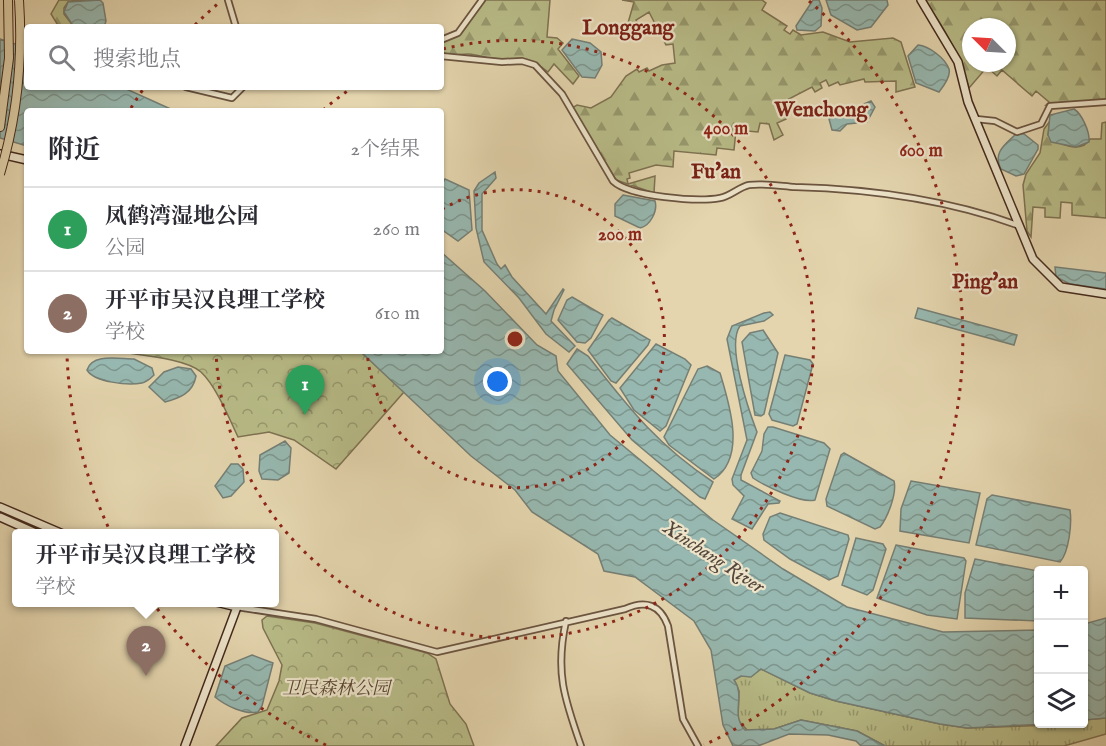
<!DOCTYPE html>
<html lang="zh">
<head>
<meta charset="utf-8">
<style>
	:root { --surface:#fff; --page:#f2f2f3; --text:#2b2b33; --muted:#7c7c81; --line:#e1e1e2; --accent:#1a73e8 }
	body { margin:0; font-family:"IM FELL English","Noto Serif SC",serif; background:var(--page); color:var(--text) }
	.controls { position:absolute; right:18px; bottom:18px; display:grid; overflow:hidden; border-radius:6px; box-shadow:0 2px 4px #0004 }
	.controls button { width:54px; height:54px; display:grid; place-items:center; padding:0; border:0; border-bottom:2px solid var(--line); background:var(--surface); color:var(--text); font:30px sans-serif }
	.compass { position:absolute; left:962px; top:18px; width:54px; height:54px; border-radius:50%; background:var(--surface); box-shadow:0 2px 4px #0004; rotate:294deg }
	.you { position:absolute; left:498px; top:382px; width:21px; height:21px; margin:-15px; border:4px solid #fff; border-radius:50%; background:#1a73e8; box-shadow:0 0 0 9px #1a73e833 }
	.badge { display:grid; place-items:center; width:39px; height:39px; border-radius:50%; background:var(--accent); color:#fff; font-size:20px; font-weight:700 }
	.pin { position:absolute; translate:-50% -50px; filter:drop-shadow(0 2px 3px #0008) }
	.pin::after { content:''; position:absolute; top:32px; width:21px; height:18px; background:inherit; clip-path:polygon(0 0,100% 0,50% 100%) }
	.popup { position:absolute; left:12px; top:529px; width:267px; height:78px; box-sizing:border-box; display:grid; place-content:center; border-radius:6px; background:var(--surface); filter:drop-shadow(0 2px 4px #0005); font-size:20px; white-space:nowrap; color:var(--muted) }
	.popup b { font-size:22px; color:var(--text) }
	.popup::after { content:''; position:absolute; left:50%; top:100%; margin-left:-12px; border:12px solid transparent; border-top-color:var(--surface) }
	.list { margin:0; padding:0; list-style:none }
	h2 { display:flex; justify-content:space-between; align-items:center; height:78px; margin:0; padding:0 24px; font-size:26px }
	h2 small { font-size:20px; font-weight:400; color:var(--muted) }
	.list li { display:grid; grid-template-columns:39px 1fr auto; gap:18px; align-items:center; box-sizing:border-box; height:84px; padding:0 24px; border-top:2px solid var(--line) }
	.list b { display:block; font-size:22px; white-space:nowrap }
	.list p { margin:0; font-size:20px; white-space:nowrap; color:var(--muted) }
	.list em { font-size:20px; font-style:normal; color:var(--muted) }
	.icon { flex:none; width:33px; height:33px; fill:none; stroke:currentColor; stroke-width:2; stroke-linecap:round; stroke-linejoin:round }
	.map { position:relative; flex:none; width:1106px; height:746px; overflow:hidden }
	.search { position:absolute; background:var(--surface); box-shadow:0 2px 4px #0004; left:24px; top:24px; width:420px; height:66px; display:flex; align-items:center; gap:15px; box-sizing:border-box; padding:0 21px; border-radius:6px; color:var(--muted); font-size:22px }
	.panel { position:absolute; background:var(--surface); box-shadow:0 2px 4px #0004; left:24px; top:108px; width:420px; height:246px; border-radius:6px }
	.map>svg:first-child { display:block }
	.grass { fill:url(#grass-tufts); stroke:#7e7252; stroke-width:1.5 }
	.forest { fill:url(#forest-firs); stroke:#7e7252; stroke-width:1.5; fill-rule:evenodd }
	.park { fill:url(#park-crowns); stroke:#7e7252; stroke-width:1.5 }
	.water { fill:url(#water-waves); stroke:#757f75; stroke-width:1.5 }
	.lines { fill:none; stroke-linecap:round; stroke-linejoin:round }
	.street-casing { stroke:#6b5440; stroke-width:8 }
	.secondary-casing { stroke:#43291c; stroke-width:10 }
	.primary-casing { stroke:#43291c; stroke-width:10 }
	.street { stroke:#ede4ca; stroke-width:4.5 }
	.secondary { stroke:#ede4ca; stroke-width:7 }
	.primary { stroke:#e4d5ae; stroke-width:8 }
	.primary-bridge-casing { stroke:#43291c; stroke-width:10; stroke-linecap:butt }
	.primary-bridge { stroke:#e4d5ae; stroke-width:8 }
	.ring { fill:none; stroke:#8f2418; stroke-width:3; stroke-dasharray:3 6 }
	.labels { text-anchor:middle; stroke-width:4.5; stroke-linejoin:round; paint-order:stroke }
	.park-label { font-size:18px; font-style:italic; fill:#5a4632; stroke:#ede4ca }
	.water-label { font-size:20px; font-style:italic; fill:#54463a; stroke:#ede4ca }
	.quarter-label { font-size:21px; font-weight:bold; fill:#7a1f14; stroke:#ede4ca }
	.centre { fill:#8f2418; stroke:#ede4ca; stroke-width:3 }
	.ring-label { font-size:18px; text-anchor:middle; font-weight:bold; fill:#8f2418; stroke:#ede4ca; stroke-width:4.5; stroke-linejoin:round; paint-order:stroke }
</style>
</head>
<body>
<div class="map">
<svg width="1106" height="746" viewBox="0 0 1106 746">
	<defs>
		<pattern id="grass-tufts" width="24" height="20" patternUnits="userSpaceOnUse" patternTransform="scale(1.5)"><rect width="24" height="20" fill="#b8bc88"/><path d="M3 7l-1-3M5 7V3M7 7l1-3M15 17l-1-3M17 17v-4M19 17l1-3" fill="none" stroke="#97996e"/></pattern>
		<pattern id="forest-firs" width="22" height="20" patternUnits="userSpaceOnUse" patternTransform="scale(1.5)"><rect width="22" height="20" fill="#b8bc88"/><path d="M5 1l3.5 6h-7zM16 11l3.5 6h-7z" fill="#97996e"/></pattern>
		<pattern id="park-crowns" width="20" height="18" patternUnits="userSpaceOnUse" patternTransform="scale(1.5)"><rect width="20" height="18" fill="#b8bc88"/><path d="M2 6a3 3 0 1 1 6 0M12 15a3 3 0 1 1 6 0" fill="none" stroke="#97996e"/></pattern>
		<pattern id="water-waves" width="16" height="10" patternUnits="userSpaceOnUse" patternTransform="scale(1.5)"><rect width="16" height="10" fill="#97b8b0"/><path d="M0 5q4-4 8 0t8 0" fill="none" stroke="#7d968e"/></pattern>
	</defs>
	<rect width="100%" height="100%" fill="#e4d5ae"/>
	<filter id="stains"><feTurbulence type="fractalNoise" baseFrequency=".00333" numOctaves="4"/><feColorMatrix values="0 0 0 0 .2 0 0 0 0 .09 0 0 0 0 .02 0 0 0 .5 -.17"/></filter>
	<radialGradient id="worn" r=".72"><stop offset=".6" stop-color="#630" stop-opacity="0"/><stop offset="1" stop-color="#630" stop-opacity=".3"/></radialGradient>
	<path class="grass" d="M 761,669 L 810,693 L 836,701 L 940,724 L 967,728 L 1084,724 L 1084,720 L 1106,718 L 1106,734 L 1064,746 L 885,746 L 857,731 L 801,720 L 774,729 L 748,731 L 738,720 L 739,691 L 734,680 L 741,676 L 751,676 Z"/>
	<path class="forest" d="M 59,0 L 87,0 L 68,2 L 64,8 L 64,14 L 74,27 L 59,27 L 51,14 Z
		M 483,0 L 550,0 L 547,37 L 557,38 L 563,43 L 558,49 L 579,76 L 573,84 L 554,64 L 548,72 C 523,52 527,63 501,61 C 490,60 479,54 468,54 C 457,54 451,57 441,52 L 441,43 L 456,36 Z
		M 622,0 L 762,0 L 766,3 L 762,10 L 787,26 L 784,30 L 790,34 L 793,30 L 801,35 L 823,32 L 850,42 L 893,38 L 901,42 L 915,87 L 896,92 L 896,81 L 865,82 L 864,79 L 840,85 L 838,82 L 829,86 L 826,80 L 820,83 L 822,88 L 815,92 L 812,87 L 779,104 L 786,119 L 777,123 L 783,135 L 774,140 L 769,124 L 760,123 L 758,132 L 736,130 L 734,150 L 717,148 L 716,155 L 674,151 L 673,167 L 656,165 L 629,173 L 630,178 L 627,179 L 628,184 L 655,176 L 654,193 L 616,180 L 572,108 L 577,105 L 591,108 L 611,97 L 626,76 L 637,69 L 639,72 L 647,68 L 649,71 L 662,65 L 675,63 L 673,44 L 666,45 L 649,12 L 636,20 L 638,24 L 632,28 L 628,23 L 634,2 Z
		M 924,0 L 1106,0 L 1106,101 L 1046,105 L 1049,102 L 1036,91 L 1032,96 L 1002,70 L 997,76 L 987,67 L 969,88 C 960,57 944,26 924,0 ZM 971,27 L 1007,27 L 1007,63 L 971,63 Z
		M 1050,121 L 1048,135 C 1058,145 1081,154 1090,139 L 1101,139 L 1102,123 L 1106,122 L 1106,218 L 1072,215 L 1072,203 L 1061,202 L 1060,218 L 1045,217 L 1045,208 L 1033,207 L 1031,237 L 1027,231 L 1023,185 L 1026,174 L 1040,153 L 1044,129 Z"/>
	<path class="park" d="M 115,351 L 360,351 L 404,392 L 336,469 L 294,440 L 269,432 L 238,437 C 229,418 216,386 201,372 C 185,358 137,355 115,351 Z
		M 267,616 L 315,623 L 427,653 L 436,659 L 450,704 L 466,724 L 474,746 L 216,746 L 242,718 L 267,710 L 279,681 L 282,665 L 263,628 L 262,620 Z"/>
	<path class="water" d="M 100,0 L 103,3 L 106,21 L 104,27 L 74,27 L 64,12 L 68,2 Z
		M 813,0 L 819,0 L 822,8 L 821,26 L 815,31 L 797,30 L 796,26 Z
		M 826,0 L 887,0 L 888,5 L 871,27 L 857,30 L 831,15 Z
		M 0,39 L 27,48 L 27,87 L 122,87 L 175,111 L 27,111 L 27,146 L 0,138 Z
		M 572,39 L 590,43 L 601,52 L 602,65 L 595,78 L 582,77 L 562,50 Z
		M 918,45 C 929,46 945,58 949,69 C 951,76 943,87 939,92 L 916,83 L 908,56 Z
		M 871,101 L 875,107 L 867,122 L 847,124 L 840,131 L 832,130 L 829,119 Z
		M 1074,109 C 1082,114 1090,132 1089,142 L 1076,147 L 1051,142 L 1048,135 L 1050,115 Z
		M 1017,133 L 1024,134 L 1038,145 L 1038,149 L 1024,174 L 1016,176 L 1001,169 C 992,152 1006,144 1017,133 Z
		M 495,172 L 496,178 L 482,194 L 482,230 L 497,264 L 501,269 L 505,265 L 512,277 L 546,314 L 563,289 L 564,290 L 554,310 L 551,321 L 575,346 L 569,352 L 546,334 L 519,298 L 484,262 L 476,228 L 474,191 L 479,183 Z
		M 445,179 L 469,190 L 472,230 L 458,241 L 441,229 L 441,186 Z
		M 623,195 L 655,201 C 658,211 650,226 640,228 L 615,216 L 615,204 Z
		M 441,252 L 485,291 L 537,345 L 556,356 L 558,371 L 610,435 L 713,520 L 783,569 L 847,607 L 943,632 L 1038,630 L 1038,724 L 1048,724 L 967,728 L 940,724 L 836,701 L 810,693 L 761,669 L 751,677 L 741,676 L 734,680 C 746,696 730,714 745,730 L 774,729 L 801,720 L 857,731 L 885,746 L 861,746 L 856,741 L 828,735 L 789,734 L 758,746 L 733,746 L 723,725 L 711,650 L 694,621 L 635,577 L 604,571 L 598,554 L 532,512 L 515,490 L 471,456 L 360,351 L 441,351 Z
		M 1055,267 L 1106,273 L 1106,289 L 1070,284 L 1056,277 Z
		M 572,297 L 603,315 L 591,338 L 585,343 L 577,342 L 558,320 L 567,300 Z
		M 918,308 L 1017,335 L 1014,345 L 915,318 Z
		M 764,313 L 770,312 L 773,315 L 764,321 L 740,326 C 726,345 749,411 757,432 L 741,475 L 741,480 L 780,501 L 779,503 L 768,504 L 752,529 L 732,519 L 744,496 L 733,485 L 732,479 L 747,440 L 727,339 L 732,326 Z
		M 612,318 L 650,340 L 648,345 L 616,383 L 611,381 L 588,350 L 609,320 Z
		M 763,330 L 778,353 L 764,414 L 761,416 L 755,415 L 742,342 L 750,333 Z
		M 656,344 L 685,359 L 691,365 L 666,426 L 660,431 L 634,410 L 620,388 Z
		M 577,349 L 588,356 C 629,408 657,445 713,482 L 705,499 L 700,497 L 632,440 L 567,364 Z
		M 785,355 L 810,360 L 813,364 L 797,424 L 793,426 L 772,420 L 769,414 Z
		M 134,359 L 152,368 L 154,375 C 150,379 147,382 142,383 C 128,386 94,382 87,370 C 92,353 119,359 134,359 Z
		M 707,366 L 720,373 C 729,403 747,457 714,479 L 669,445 L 664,437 L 698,369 Z
		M 178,367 L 191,369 L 196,376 C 193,393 180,398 165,402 L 149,387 L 164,372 Z
		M 768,427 L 773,427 L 824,443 L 830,449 L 815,500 C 802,504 765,486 753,478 L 751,473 L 762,451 L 764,434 Z
		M 285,441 L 291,448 L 289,473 L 278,480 L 262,479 L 259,471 L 260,455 Z
		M 844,453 L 894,481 C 897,493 888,517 880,527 L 875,529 L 827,506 L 826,499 L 841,455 Z
		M 231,464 L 238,464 L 243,469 L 244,482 L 231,496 L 223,498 L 215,486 Z
		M 911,481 L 980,493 L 969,543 L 900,531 L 901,509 Z
		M 992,495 L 1070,510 C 1072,524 1069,552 1060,562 L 976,545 L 987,499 Z
		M 780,513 L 848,535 L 849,539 L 838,576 L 829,580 L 790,559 L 764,540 L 763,534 L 770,517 Z
		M 856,538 L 883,544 L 886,549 L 873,590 L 867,595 L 842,585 Z
		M 896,545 L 964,558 L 966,561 L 957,619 L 927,615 L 877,598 Z
		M 975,559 L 1038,571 L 1038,621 L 965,618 L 965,593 Z
		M 1106,618 L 1106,718 L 1084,720 L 1084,624 Z
		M 252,655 L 273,663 L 262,706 L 258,712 C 245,715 226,706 215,697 L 225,666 Z"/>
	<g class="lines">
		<defs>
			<path id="street" d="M 228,0 L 236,27
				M 441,40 L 458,33 L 482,0
				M 441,56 L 502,62 L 522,61 L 535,65 L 562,94 L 613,181 C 630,197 698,202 720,198 C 731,196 739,187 749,185 C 764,183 781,186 795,187 C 871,189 949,200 1020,226
				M 186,87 L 232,98 L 243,87
				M 976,119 L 995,121 L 1017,132 L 1041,124 L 1050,106 L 1106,102
				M 237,607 L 316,619 L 437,652 L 625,609 C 645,600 660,604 668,626 L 683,719 L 698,746
				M 566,621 C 555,671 564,698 581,746"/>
			<path id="secondary" d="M 921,0 L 958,62 L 968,102 L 1033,259 L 1061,287 L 1106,294
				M 0,154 L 27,160
				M 0,507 L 63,534
				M 0,517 L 38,534
				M 216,602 L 237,607
				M 185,746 L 237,607"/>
			<path id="primary" d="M 0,127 L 9,58 L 8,0"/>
		</defs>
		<use href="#street" class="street-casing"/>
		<use href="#secondary" class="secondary-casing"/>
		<use href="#primary" class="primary-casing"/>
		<use href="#street" class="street"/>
		<use href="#secondary" class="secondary"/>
		<use href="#primary" class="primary"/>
		<defs>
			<path id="primary-bridge" d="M 0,174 C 17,118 23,59 19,0"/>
		</defs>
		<use href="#primary-bridge" class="primary-bridge-casing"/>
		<use href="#primary-bridge" class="primary-bridge"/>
	</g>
	<g class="ring">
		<path d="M442 209A149 149 0 1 1 367 352"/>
		<path d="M323 110A299 299 0 0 1 352 88M443 49A299 299 0 1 1 216 352"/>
		<path d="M326 745A448 448 0 0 1 67 355M131 108A448 448 0 0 1 144 88M195 25A448 448 0 0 1 221 1M809 1A448 448 0 0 1 704 745"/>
	</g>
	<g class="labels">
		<g class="park-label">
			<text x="336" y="694">卫民森林公园</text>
		</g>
		<g class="water-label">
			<text transform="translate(714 556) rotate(33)" y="7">Xinchang River</text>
		</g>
		<g class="quarter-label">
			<text x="628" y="34">Longgang</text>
			<text x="821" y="116">Wenchong</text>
			<text x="716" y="178">Fu'an</text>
			<text x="985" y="288">Ping'an</text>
		</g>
	</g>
	<circle cx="515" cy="339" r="9" class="centre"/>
	<g class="ring-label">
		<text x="726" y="134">400 m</text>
		<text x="921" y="156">600 m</text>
		<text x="620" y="240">200 m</text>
	</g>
	<rect width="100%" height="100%" filter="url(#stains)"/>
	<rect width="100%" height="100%" fill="url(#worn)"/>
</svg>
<div class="controls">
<button>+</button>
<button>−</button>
<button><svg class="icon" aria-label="layers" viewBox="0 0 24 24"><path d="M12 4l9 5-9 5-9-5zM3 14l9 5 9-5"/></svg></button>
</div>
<svg class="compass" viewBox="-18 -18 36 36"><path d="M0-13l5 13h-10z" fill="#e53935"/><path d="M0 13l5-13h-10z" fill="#7c7c81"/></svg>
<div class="you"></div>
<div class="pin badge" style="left:305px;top:415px;background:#2e9e5b">1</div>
<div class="pin badge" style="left:146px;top:676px;background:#8d6e63">2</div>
<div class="popup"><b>开平市吴汉良理工学校</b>学校</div>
<div class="search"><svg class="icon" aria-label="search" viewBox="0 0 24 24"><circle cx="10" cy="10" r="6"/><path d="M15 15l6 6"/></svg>搜索地点</div>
<section class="panel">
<h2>附近<small>2个结果</small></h2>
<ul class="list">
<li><span class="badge" style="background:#2e9e5b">1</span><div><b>凤鹤湾湿地公园</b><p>公园</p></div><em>260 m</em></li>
<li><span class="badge" style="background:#8d6e63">2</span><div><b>开平市吴汉良理工学校</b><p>学校</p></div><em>610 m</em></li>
</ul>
</section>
</div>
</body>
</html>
